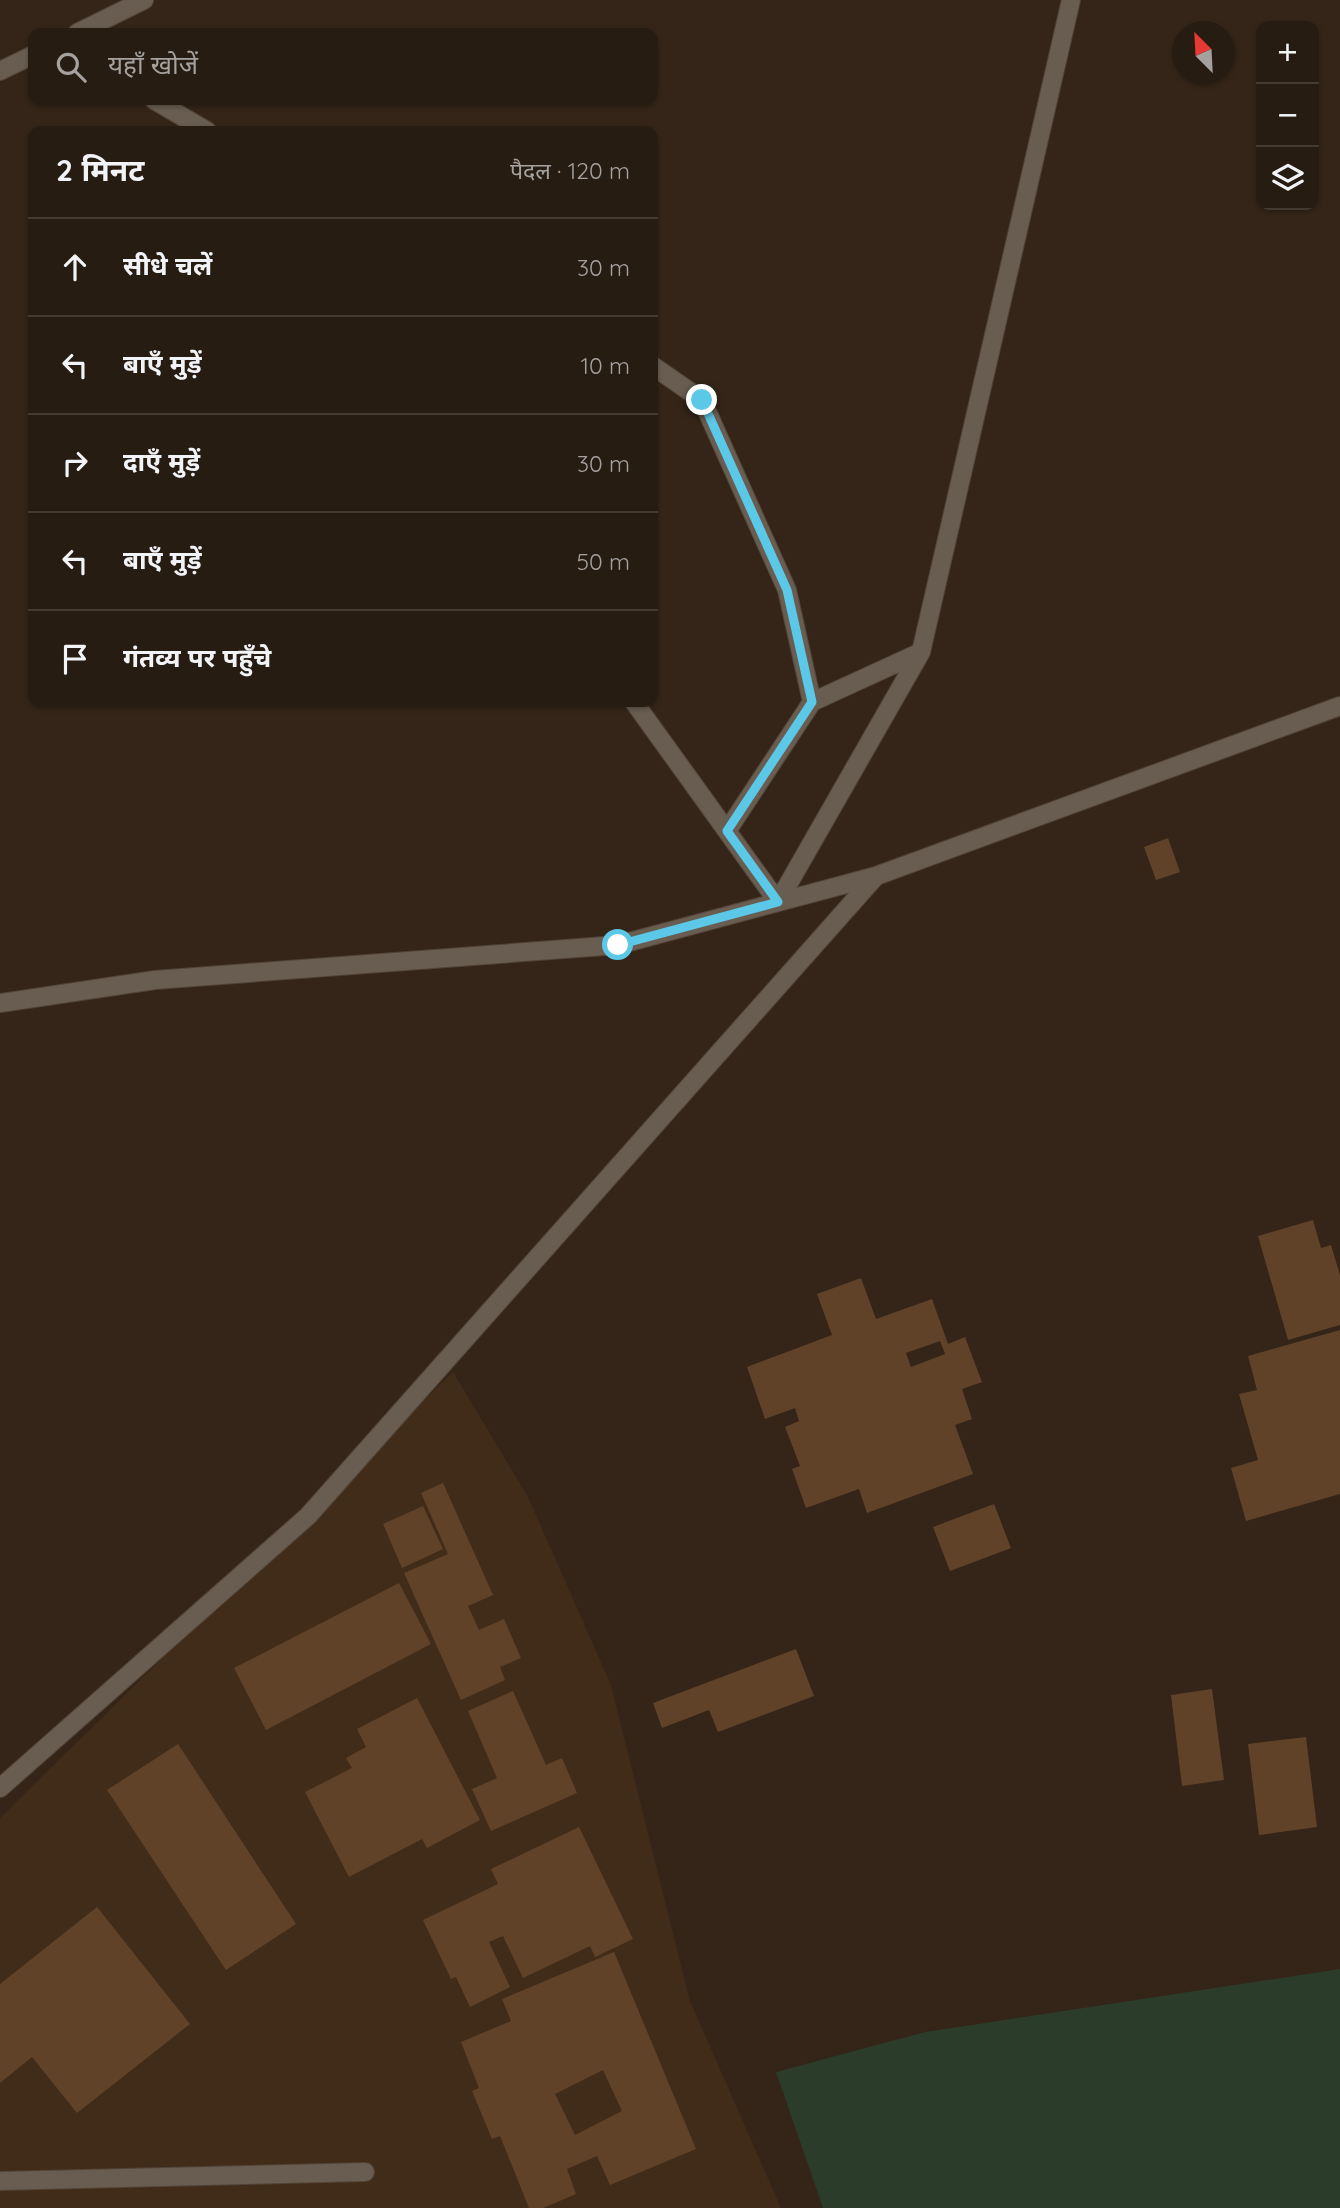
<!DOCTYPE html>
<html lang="hi">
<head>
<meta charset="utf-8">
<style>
	:root { --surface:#271c12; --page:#332920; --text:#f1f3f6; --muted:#a4a19f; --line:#433a32 }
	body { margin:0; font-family:Quicksand,"Noto Sans Devanagari",sans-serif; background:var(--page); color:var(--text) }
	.controls { position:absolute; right:21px; top:21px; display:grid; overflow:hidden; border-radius:14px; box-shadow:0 2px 5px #0004 }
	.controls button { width:63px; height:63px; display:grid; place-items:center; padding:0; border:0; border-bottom:2px solid var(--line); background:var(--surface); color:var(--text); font:35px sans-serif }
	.compass { position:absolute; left:1172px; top:21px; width:63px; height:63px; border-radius:50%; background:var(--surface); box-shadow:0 2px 5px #0004; rotate:336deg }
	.stop { position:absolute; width:21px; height:21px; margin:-16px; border:5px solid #5bc8e7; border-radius:50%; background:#fff }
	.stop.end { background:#5bc8e7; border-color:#fff; box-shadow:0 2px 7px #0008 }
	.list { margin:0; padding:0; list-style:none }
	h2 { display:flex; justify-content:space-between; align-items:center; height:91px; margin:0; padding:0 28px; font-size:30px }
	h2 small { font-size:23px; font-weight:400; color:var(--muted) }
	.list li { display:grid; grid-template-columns:46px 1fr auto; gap:21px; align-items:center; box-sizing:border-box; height:98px; padding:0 28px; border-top:2px solid var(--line) }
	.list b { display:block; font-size:26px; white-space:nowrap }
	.list em { font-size:23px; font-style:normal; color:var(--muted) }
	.icon { flex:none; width:38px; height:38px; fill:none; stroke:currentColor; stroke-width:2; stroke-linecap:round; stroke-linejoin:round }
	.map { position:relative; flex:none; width:1340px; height:2208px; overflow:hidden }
	.search { position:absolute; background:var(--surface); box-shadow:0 2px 5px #0004; left:28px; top:28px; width:630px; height:77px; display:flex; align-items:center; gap:18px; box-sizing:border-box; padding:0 24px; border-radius:14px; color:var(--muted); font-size:26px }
	.panel { position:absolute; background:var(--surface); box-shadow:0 2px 5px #0004; left:28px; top:126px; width:630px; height:581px; border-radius:14px }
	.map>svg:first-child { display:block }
	.built { fill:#412c1a }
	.green { fill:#2c3c2b }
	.building { fill:#604229; fill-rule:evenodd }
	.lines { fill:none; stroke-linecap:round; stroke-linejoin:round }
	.minor-casing { stroke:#514336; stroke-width:20 }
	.minor { stroke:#685d50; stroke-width:18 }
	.route { stroke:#5bc8e7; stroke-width:9 }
</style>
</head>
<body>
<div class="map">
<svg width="1340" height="2208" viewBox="0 0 1340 2208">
	<rect width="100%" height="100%" fill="#342518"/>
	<path class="built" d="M 453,1372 L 528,1497 L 611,1685 L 690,2001 L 781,2208 L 0,2208 L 0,1818 Z"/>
	<path class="green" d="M 1340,1969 L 1340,2208 L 823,2208 L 776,2072 L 925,2032 Z"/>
	<path class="building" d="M 1168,838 L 1180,872 L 1156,880 L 1144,847 Z
		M 1313,1220 L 1321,1248 L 1331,1245 L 1340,1275 L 1340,1325 L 1288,1340 L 1258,1236 Z
		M 861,1278 L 876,1319 L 932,1299 L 948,1344 L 965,1337 L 982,1382 L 962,1389 L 972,1419 L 955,1425 L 973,1474 L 867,1513 L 859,1489 L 806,1508 L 792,1469 L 800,1466 L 785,1427 L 799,1421 L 795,1408 L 765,1419 L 747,1367 L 832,1335 L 817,1294 ZM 940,1341 L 945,1354 L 911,1367 L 906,1353 Z
		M 1340,1330 L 1340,1494 L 1246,1521 L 1231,1468 L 1258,1460 L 1239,1394 L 1257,1390 L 1248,1356 Z
		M 443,1483 L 493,1595 L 468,1606 L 479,1630 L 504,1619 L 521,1658 L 500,1667 L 505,1680 L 461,1700 L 404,1573 L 448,1554 L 421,1493 Z
		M 994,1504 L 1011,1548 L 950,1571 L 933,1527 Z
		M 423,1506 L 443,1549 L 402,1568 L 383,1524 Z
		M 399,1583 L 431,1644 L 266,1730 L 234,1668 Z
		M 796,1649 L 814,1696 L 718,1732 L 709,1710 L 662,1728 L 653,1703 Z
		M 1212,1689 L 1224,1780 L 1182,1786 L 1171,1695 Z
		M 513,1691 L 546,1765 L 562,1758 L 577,1793 L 491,1831 L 472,1789 L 497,1778 L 468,1711 Z
		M 417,1698 L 480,1820 L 427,1848 L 422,1839 L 349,1877 L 305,1792 L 352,1768 L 346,1758 L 366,1747 L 357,1729 Z
		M 1306,1737 L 1317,1827 L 1259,1835 L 1248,1744 Z
		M 178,1744 L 296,1924 L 226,1970 L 107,1790 Z
		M 579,1827 L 633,1939 L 595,1957 L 590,1946 L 523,1978 L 503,1936 L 489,1942 L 510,1987 L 470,2007 L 456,1977 L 451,1979 L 423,1920 L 498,1884 L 491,1869 Z
		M 97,1907 L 190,2024 L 77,2113 L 32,2057 L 0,2083 L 0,1984 Z
		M 614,1952 L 696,2149 L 610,2185 L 597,2156 L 567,2169 L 576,2194 L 543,2208 L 529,2208 L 500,2136 L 492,2139 L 472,2091 L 479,2088 L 461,2042 L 511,2021 L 502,1999 ZM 603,2070 L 622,2111 L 575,2135 L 555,2094 Z"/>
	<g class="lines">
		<defs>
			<path id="minor" d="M 77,33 L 144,0
				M 0,71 L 33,55
				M 154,100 L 207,131
				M 653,366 L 702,400 L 787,590 L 812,702 L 727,831
				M 634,702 L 778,902 L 921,652 L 1071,0
				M 812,702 L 921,652
				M 0,1003 L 155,980 L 618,945 L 876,876 L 1340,706
				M 0,1788 L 308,1516 L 876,876
				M 0,2181 L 365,2172"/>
		</defs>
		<use href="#minor" class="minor-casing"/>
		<use href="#minor" class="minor"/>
	</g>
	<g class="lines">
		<path class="route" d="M 618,945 L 778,902 L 727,831 L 812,702 L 787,590 L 702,400"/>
	</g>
</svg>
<div class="controls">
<button>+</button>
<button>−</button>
<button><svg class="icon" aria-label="layers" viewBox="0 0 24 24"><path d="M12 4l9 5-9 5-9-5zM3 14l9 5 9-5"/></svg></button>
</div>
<svg class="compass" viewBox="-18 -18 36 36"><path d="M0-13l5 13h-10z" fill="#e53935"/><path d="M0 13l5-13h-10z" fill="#a4a19f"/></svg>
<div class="stop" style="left:618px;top:945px"></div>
<div class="stop end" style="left:702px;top:400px"></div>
<div class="search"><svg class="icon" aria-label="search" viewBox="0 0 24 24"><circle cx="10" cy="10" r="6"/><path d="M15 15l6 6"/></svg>यहाँ खोजें</div>
<section class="panel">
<h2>2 मिनट<small>पैदल · 120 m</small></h2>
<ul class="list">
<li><svg class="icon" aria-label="ahead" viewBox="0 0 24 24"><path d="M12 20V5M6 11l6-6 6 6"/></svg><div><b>सीधे चलें</b></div><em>30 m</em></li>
<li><svg class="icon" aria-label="left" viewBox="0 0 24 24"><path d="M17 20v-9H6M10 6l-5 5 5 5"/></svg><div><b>बाएँ मुड़ें</b></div><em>10 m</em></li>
<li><svg class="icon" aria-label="right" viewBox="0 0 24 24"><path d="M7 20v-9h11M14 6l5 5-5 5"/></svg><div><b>दाएँ मुड़ें</b></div><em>30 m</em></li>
<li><svg class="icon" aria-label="left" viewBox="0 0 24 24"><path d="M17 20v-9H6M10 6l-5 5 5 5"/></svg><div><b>बाएँ मुड़ें</b></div><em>50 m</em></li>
<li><svg class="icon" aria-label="arrive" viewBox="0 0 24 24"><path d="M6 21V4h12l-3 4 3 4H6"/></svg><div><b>गंतव्य पर पहुँचे</b></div></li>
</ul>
</section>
</div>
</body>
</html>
